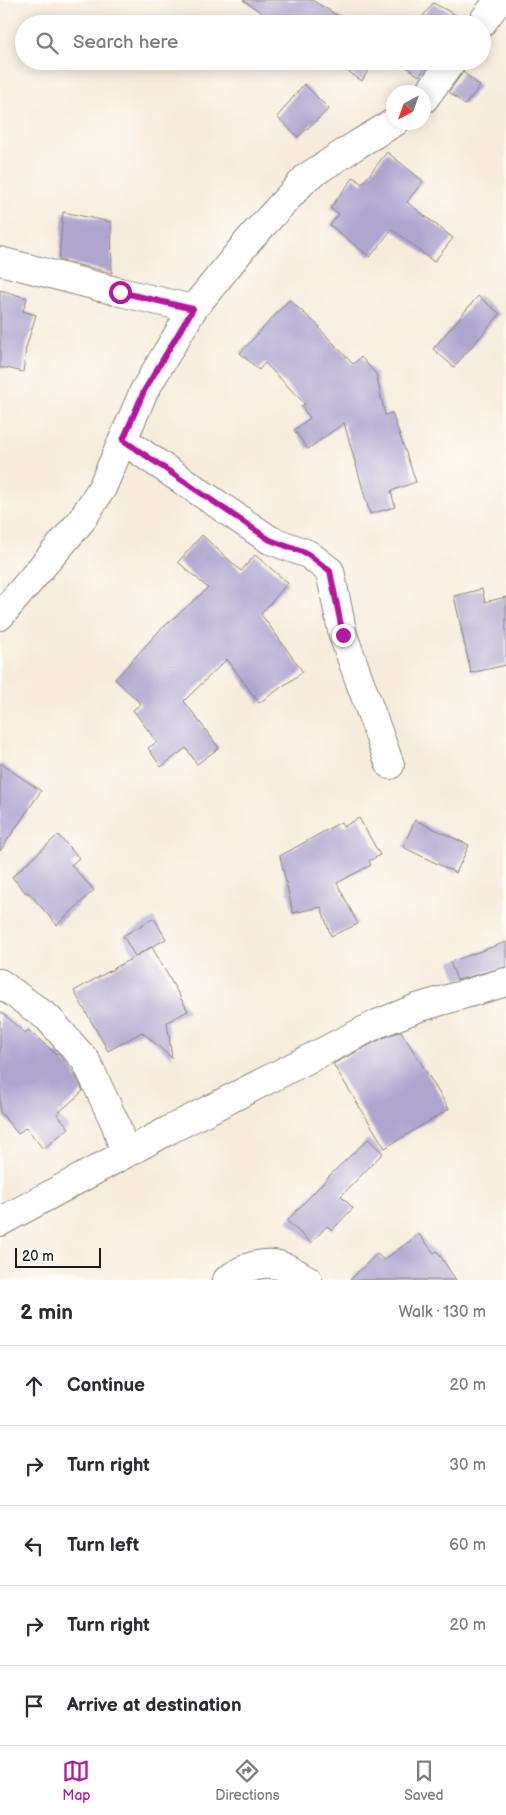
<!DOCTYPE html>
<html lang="en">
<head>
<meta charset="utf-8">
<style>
	:root { --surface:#fff; --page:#f2f2f3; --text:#2b2b33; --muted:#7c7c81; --line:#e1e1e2; --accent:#b5179e }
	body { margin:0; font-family:"Balsamiq Sans",sans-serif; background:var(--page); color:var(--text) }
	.compass { position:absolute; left:386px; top:85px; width:45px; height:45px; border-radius:50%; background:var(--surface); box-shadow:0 2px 12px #0003; rotate:221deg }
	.scale { position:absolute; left:15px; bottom:12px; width:86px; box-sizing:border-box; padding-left:5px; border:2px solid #1c1c1c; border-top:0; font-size:14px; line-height:18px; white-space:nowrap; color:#1c1c1c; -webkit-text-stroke:4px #fdfcf7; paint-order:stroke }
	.stop { position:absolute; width:15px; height:15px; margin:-11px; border:4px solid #b5179e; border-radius:50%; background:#fff }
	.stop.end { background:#b5179e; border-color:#fff; box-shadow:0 1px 5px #0008 }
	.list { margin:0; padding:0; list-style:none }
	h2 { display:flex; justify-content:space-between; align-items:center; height:65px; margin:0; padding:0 20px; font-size:21px }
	h2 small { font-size:16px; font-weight:400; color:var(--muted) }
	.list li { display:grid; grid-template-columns:32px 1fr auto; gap:15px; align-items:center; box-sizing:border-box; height:80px; padding:0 20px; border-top:1px solid var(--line) }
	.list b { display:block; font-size:19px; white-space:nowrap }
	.list em { font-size:16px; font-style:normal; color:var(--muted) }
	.icon { flex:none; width:28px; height:28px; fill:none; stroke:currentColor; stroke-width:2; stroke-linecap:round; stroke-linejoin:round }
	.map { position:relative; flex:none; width:506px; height:1280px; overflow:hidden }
	.search { position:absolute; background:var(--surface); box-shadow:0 2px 12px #0003; left:15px; right:15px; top:15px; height:55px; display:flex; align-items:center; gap:12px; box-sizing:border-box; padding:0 18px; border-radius:28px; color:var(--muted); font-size:19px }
	.sheet { height:465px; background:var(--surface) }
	nav { display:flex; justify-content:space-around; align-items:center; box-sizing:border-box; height:70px; border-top:1px solid var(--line); background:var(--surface); font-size:14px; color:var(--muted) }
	nav a { display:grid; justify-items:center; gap:2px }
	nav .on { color:var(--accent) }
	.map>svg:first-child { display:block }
	.building { fill:#afa6d0 }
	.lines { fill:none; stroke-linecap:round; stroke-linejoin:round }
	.minor-casing { stroke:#8a847c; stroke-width:30 }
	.minor { stroke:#fff; stroke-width:28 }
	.route { stroke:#b5179e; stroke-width:6 }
</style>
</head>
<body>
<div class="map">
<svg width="506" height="1280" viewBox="0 0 506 1280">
	<rect width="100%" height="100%" fill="#fdfcf7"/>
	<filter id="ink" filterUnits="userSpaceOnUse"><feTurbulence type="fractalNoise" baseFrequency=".02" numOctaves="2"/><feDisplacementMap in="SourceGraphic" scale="10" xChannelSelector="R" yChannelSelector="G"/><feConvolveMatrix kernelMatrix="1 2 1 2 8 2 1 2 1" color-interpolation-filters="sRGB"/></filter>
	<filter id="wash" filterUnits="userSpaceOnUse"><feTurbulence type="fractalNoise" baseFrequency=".0096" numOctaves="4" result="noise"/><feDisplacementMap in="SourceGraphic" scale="20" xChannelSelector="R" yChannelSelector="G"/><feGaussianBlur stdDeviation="1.12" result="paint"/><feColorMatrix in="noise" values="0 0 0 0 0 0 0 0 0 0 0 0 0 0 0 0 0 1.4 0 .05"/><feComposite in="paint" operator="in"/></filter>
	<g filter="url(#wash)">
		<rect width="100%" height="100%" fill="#f7ecdb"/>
		<g id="blocks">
			<path class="building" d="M 243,0 L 312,0 L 351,24 L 278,24 Z
				M 433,3 L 466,20 L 466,24 L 417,24 Z
				M 333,61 L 373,61 L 362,81 Z
				M 398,61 L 432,61 L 419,76 Z
				M 463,72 L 480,86 L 465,105 L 449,92 Z
				M 304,84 L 329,109 L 298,137 L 277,117 Z
				M 387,152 L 423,181 L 407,202 L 453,238 L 434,262 L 392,229 L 370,257 L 330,225 L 339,214 L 330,208 L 354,177 L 362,184 Z
				M 63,212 L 111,222 L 112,273 L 59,260 Z
				M 0,290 L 27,298 L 23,311 L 36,315 L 26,348 L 23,372 L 7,368 L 0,368 Z
				M 478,296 L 500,314 L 454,367 L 433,349 Z
				M 289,300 L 320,327 L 319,328 L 353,364 L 361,357 L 376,374 L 385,415 L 392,413 L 416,482 L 391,491 L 395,507 L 370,514 L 344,423 L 308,449 L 294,430 L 310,418 L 301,406 L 305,404 L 265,363 L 259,370 L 240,353 Z
				M 202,535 L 241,571 L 255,555 L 288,583 L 261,614 L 303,672 L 259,703 L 227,659 L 184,701 L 219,748 L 197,764 L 186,748 L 161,767 L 148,748 L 157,742 L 133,710 L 141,704 L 115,679 L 159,631 L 208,588 L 178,562 Z
				M 482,589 L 485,602 L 506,597 L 506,665 L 471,673 L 454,596 Z
				M 0,763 L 41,791 L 0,851 Z
				M 359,818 L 380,855 L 369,861 L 371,865 L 337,883 L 358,924 L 331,936 L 321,907 L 293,913 L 280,856 L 341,822 L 343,827 Z
				M 415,820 L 469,845 L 456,873 L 403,847 Z
				M 58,835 L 79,858 L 71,865 L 94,890 L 57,925 L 28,892 L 26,893 L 12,877 Z
				M 154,918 L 166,939 L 135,956 L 123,936 Z
				M 506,942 L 506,967 L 457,980 L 450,962 Z
				M 152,947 L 188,1011 L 167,1022 L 172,1058 L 142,1032 L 108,1051 L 74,991 Z
				M 0,1011 L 25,1033 L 28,1030 L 56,1054 L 58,1053 L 74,1073 L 83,1091 L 57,1114 L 69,1128 L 43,1149 L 26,1127 L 18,1134 L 0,1112 Z
				M 401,1031 L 449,1109 L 385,1148 L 333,1064 L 383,1038 Z
				M 368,1139 L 383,1153 L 341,1196 L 353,1208 L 332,1230 L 327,1226 L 311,1243 L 287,1221 L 331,1174 Z
				M 419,1234 L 434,1253 L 437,1251 L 456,1280 L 350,1280 L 377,1254 L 384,1260 Z"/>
		</g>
	</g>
	<g filter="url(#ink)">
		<use href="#blocks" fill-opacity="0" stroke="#8a847c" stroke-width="1"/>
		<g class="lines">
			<defs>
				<path id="minor" d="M 481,24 L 499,0
					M 424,99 L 452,61
					M 0,261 L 120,292 L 193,309
					M 123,440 L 270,540 L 308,554 L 330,571 L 343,635 L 390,765
					M 0,616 L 81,521 L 102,488 L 144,391 L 193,309 L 249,240 L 307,177 L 358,144 L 395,122
					M 0,983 L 48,1018 L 86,1061 L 116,1125 L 125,1154
					M 0,1222 L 169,1130 L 377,1024 L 417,1008 L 506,982
					M 227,1280 C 244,1267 266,1258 287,1268 C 294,1271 301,1276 308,1280"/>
			</defs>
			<use href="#minor" class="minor-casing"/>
			<use href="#minor" class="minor"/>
		</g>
	</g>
	<g class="lines" filter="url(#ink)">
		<path class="route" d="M 120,292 L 193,309 L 144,391 L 123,440 L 270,540 L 308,554 L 330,571 L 343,635"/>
	</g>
</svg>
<svg class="compass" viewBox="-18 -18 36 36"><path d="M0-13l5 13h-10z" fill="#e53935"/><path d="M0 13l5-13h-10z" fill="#7c7c81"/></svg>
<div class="scale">20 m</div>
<div class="stop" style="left:120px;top:292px"></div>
<div class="stop end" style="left:343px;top:635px"></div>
<div class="search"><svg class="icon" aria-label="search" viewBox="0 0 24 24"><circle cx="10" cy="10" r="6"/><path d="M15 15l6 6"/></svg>Search here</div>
</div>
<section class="sheet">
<h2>2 min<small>Walk · 130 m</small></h2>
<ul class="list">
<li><svg class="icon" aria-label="ahead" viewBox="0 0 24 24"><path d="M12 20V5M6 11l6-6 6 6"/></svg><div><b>Continue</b></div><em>20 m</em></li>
<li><svg class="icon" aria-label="right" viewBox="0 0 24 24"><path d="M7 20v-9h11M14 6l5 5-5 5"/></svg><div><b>Turn right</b></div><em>30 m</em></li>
<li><svg class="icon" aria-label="left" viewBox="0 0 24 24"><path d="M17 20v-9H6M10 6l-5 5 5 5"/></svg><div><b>Turn left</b></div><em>60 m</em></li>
<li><svg class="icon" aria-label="right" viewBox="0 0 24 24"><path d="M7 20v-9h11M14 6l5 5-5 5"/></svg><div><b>Turn right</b></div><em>20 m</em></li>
<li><svg class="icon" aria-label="arrive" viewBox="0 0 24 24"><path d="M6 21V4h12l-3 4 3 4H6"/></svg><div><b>Arrive at destination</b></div></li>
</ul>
</section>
<nav>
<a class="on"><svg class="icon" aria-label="map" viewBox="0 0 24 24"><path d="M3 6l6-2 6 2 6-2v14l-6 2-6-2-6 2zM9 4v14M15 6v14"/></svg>Map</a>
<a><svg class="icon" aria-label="directions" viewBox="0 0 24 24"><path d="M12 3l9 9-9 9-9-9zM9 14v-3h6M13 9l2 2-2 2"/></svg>Directions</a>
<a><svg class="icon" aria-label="saved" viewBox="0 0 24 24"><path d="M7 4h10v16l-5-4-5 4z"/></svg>Saved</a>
</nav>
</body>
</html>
